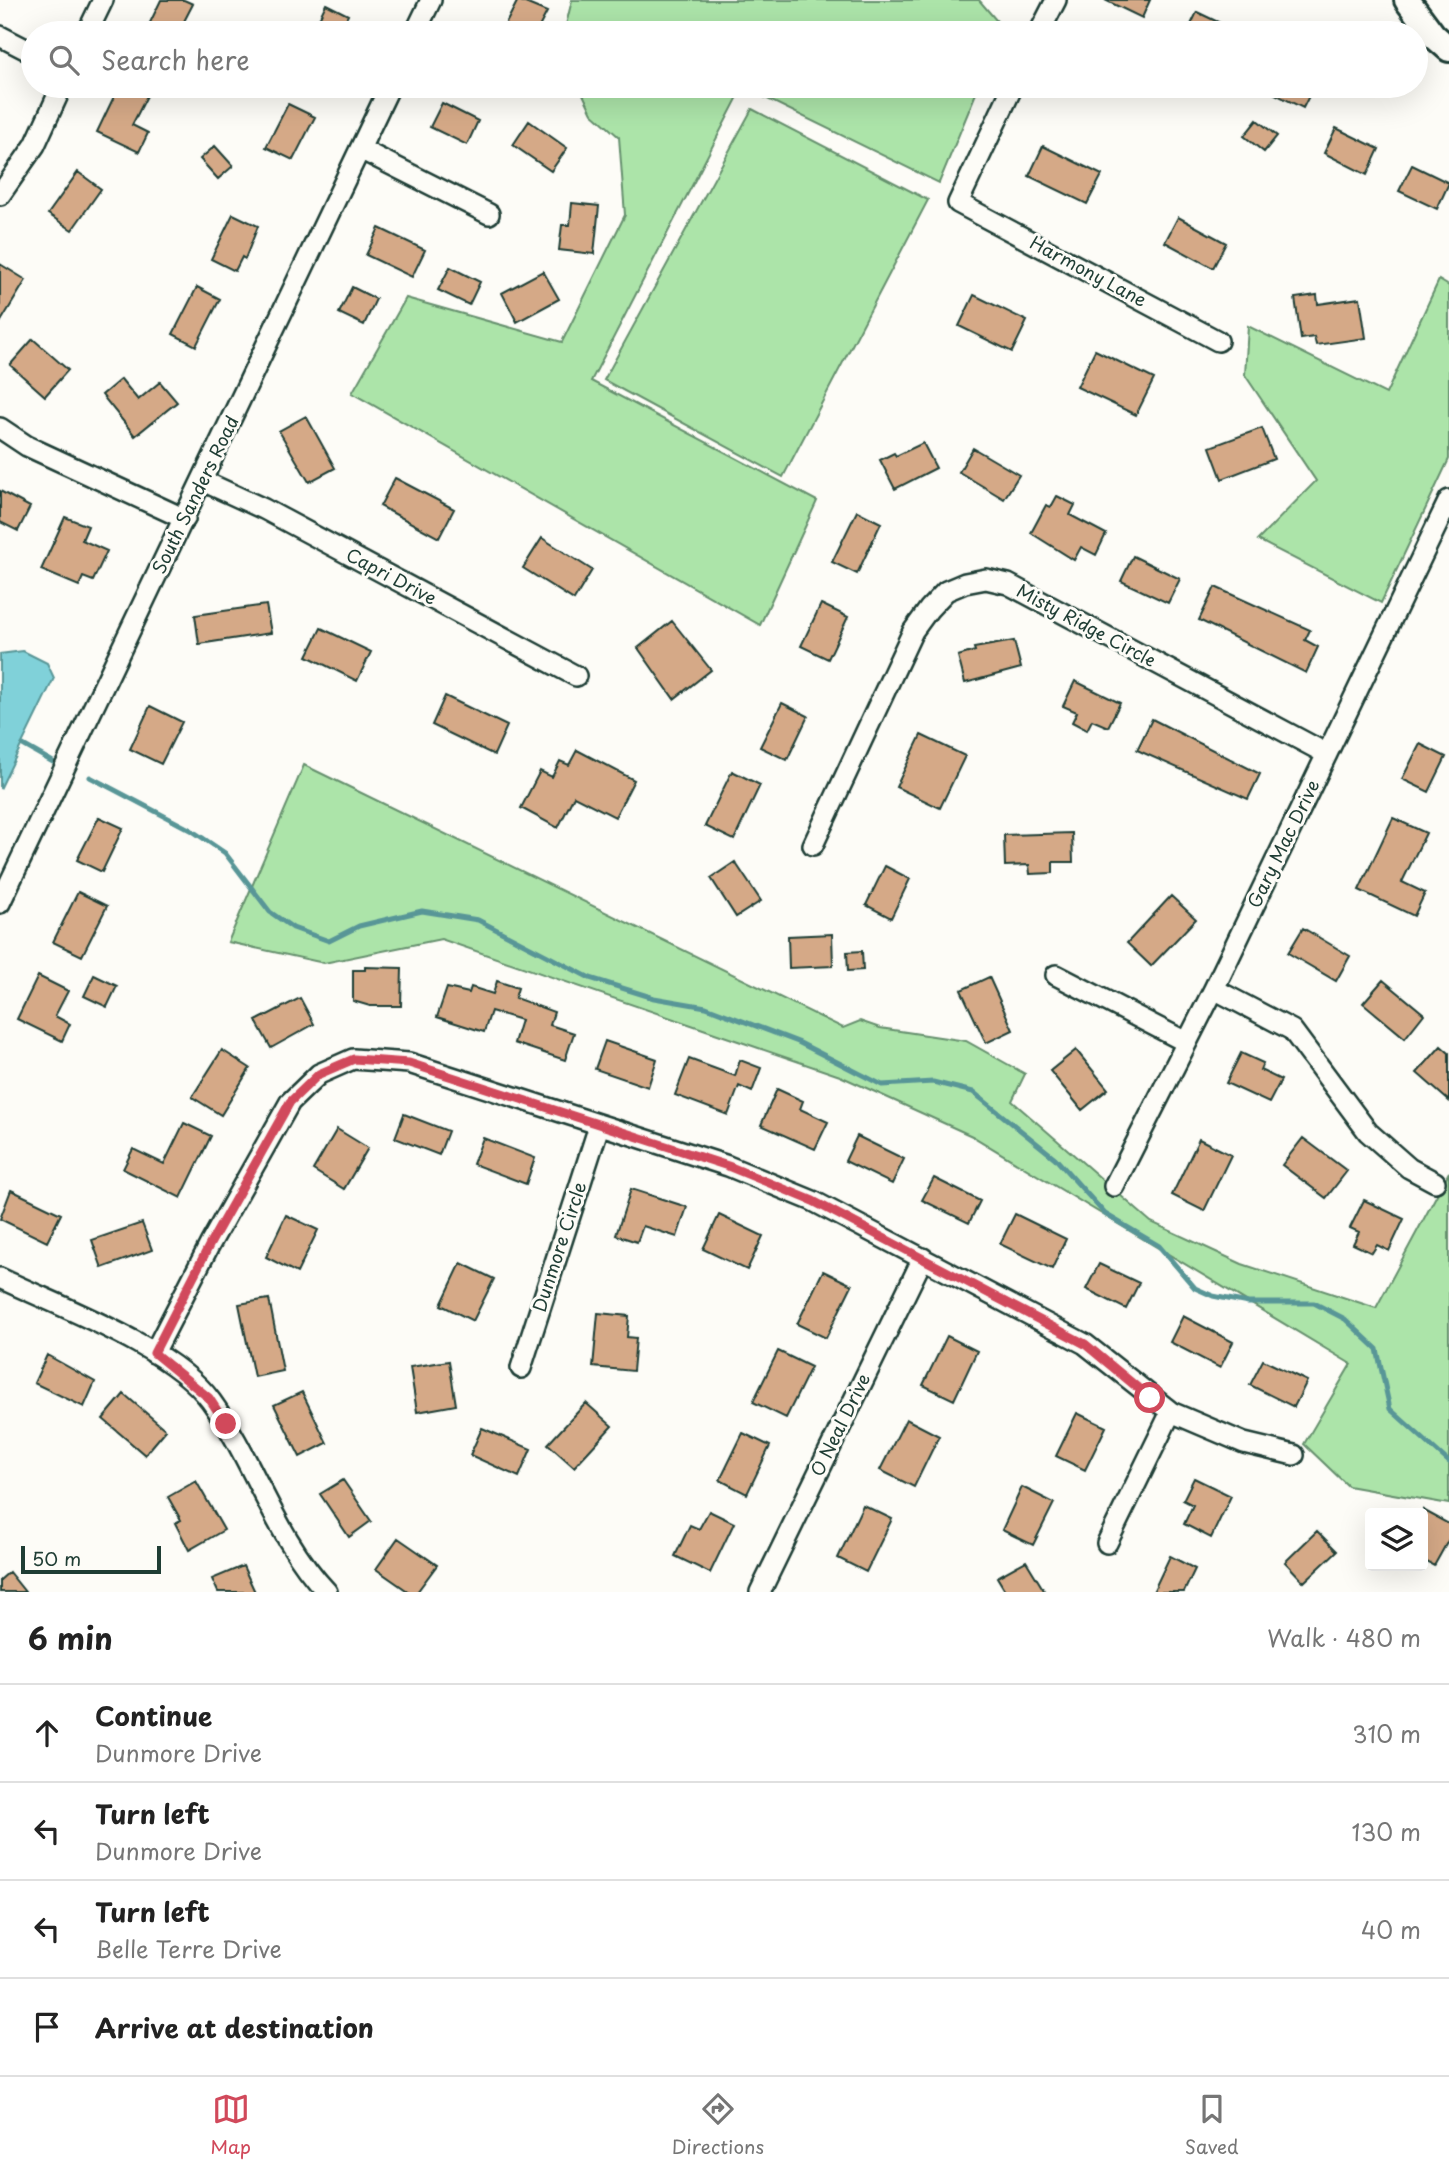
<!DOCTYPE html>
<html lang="en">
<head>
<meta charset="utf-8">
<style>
	:root { --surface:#fff; --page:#f6f6f6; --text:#222; --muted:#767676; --line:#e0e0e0; --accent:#d1495b }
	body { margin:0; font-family:"Playpen Sans",sans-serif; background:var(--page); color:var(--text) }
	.controls { position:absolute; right:21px; bottom:21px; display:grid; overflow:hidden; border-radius:7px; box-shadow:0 7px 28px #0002 }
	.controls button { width:63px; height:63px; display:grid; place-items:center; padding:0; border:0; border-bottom:2px solid var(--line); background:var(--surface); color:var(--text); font:35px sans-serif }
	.scale { position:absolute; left:21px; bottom:18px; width:140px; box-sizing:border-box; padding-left:7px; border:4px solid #1f3d34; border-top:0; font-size:19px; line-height:24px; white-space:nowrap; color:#1f3d34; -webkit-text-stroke:5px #fdfcf7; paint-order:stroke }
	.stop { position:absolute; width:21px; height:21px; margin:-16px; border:5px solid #d1495b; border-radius:50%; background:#fff }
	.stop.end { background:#d1495b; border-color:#fff; box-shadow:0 2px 7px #0008 }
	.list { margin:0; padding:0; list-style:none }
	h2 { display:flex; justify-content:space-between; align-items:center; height:91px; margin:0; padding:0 28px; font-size:30px }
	h2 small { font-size:23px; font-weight:400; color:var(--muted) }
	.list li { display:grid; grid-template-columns:46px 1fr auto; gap:21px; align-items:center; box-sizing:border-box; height:98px; padding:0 28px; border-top:2px solid var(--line) }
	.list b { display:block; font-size:26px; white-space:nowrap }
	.list p { margin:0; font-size:23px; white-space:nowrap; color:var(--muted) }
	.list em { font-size:23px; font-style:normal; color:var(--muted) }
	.icon { flex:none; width:38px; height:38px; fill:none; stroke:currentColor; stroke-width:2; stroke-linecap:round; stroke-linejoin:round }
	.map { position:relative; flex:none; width:1449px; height:1592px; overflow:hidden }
	.search { position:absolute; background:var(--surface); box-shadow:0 7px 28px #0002; left:21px; right:21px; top:21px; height:77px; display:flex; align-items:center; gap:18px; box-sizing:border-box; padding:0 24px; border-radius:38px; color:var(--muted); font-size:26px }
	.sheet { height:483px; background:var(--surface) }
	nav { display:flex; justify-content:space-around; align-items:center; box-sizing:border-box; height:98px; border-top:2px solid var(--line); background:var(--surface); font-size:19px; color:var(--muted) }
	nav a { display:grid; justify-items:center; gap:4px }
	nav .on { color:var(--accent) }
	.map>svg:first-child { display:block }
	.green { fill:#ace4a9; stroke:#66906e; stroke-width:2 }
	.water { fill:#80d1d9; stroke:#599697; stroke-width:2 }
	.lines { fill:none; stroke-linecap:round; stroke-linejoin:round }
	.stream { stroke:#599697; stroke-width:5 }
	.building { fill:#d5a987; stroke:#1f3d34; stroke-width:2 }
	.minor-casing { stroke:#1f3d34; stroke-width:24 }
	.tertiary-casing { stroke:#1f3d34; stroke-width:30 }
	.minor { stroke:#fdfcf7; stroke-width:19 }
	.tertiary { stroke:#fdfcf7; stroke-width:24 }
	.route { stroke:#d1495b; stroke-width:9 }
	.labels { text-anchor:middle; stroke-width:6; stroke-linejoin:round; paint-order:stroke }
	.street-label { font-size:18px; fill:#1f3d34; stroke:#fdfcf7 }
</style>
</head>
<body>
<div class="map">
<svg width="1449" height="1592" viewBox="0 0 1449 1592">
	<rect width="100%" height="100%" fill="#fdfcf7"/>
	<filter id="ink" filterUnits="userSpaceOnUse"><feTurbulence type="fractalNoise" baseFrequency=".0143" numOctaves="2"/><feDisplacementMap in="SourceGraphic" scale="14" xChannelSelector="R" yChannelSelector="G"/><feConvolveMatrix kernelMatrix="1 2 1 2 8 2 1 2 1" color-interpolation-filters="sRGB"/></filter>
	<g filter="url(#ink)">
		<path class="green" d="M 572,0 L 979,0 L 1002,27 L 1000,33 L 564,33 Z
			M 579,86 L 979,86 L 939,183 L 743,87 L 591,381 L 817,501 L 760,625 L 352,393 L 406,298 L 562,342 L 625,215 L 619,137 L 592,113 Z
			M 752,109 L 928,200 L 783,477 L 604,380 Z
			M 1439,280 L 1449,286 L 1449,459 L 1381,603 L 1258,540 L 1316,481 L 1245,375 L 1248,326 L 1386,394 Z
			M 304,765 L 843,1028 L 860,1021 L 880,1028 L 966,1041 L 1025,1074 L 1012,1101 L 1151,1222 L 1242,1264 L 1376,1308 L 1449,1172 L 1449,1504 L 1348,1486 L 1304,1444 L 1351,1364 L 972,1136 L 840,1076 L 441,939 L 324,963 L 228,942 Z"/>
		<path class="water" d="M 23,651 L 47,663 L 54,678 L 0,789 L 0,654 Z"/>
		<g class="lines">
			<path class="stream" d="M 23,745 L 53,762
				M 90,777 L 191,830 L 225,853 L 270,912 L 293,928 L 329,941 L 359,926 L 422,911 L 478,920 L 590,978 L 654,998 L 706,1007 L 798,1042 L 882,1085 L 933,1082 L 973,1092 L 1055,1158 L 1105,1214 L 1159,1246 L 1195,1288 L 1213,1296 L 1248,1303 L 1314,1303 L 1345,1319 L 1377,1349 L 1390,1409 L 1449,1462"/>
		</g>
		<path class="building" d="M 161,0 L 184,0 L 193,4 L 178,33 L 145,33 Z
			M 518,0 L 547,12 L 536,33 L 501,33 Z
			M 1105,0 L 1150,0 L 1142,18 Z
			M 326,4 L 348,15 L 339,33 L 312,33 Z
			M 1197,12 L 1241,33 L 1187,33 Z
			M 119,86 L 152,86 L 132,125 L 148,133 L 139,152 L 97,132 Z
			M 1259,86 L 1314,86 L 1303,108 Z
			M 442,103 L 478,121 L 467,145 L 430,127 Z
			M 288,104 L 315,117 L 293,160 L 266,147 Z
			M 1257,120 L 1277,136 L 1264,152 L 1244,136 Z
			M 529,121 L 567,148 L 551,171 L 513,145 Z
			M 1336,128 L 1379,149 L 1367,175 L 1324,153 Z
			M 215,146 L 233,166 L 218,179 L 200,159 Z
			M 1043,146 L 1102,175 L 1087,204 L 1029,176 Z
			M 1412,165 L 1449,183 L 1437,209 L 1399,191 Z
			M 78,172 L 101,189 L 72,230 L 48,214 Z
			M 572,203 L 599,206 L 594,254 L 559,250 L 562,225 L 570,225 Z
			M 233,214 L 258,226 L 245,259 L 242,257 L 235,271 L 211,259 Z
			M 1178,217 L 1226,243 L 1213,268 L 1165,242 Z
			M 379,228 L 425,250 L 412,277 L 366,255 Z
			M 0,264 L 26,280 L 0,323 Z
			M 450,267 L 480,282 L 469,305 L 438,290 Z
			M 543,271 L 559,299 L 517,322 L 502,293 Z
			M 197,287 L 220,299 L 196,346 L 173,334 Z
			M 352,287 L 376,299 L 364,325 L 339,313 Z
			M 974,295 L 1027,321 L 1012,352 L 959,326 Z
			M 1317,295 L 1318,304 L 1360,298 L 1366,338 L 1316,345 L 1314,337 L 1301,339 L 1295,298 Z
			M 33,339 L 68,370 L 45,396 L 10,365 Z
			M 1095,350 L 1154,379 L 1136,415 L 1077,387 Z
			M 121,379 L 138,400 L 160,382 L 177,402 L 135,436 L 102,395 Z
			M 306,416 L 335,468 L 309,482 L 279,431 Z
			M 1262,428 L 1274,459 L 1222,479 L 1210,447 Z
			M 923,443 L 936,468 L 895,489 L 880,460 L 894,453 L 896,456 Z
			M 973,448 L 1019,475 L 1004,499 L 959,472 Z
			M 395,478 L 454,509 L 439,538 L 380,506 Z
			M 0,491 L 30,507 L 18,531 L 0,522 Z
			M 1057,496 L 1075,505 L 1070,515 L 1106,534 L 1096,555 L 1081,547 L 1074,560 L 1031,533 L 1046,505 L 1051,507 Z
			M 857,511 L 881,523 L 857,574 L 832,562 Z
			M 65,517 L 88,526 L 82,540 L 107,551 L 93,581 L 83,577 L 79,586 L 41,570 Z
			M 542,538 L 592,570 L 574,600 L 523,568 Z
			M 1133,556 L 1180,579 L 1168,603 L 1121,581 Z
			M 1215,587 L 1310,630 L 1305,640 L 1318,647 L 1306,673 L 1199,620 Z
			M 821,604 L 848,617 L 828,659 L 801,646 Z
			M 266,605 L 271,633 L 199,644 L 195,615 Z
			M 672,621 L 711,670 L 674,699 L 638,648 Z
			M 321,628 L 371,652 L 357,681 L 307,656 Z
			M 1014,641 L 1021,668 L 965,683 L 958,656 L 975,651 L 974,648 Z
			M 1075,681 L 1120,703 L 1108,727 L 1092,720 L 1087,730 L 1072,722 L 1077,712 L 1063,706 Z
			M 445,696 L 507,726 L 494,755 L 432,725 Z
			M 782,703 L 808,716 L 787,760 L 760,747 Z
			M 150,706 L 182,722 L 161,764 L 130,749 Z
			M 1152,719 L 1260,774 L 1248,799 L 1137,750 Z
			M 921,735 L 965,756 L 940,808 L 896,787 Z
			M 1420,744 L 1446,757 L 1429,792 L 1402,779 Z
			M 577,750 L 634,780 L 615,817 L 574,796 L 558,828 L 521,808 L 540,771 L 552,777 L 560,761 L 569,765 Z
			M 732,771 L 760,785 L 734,840 L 705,826 Z
			M 99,817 L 123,828 L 102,872 L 77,860 Z
			M 1393,818 L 1426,833 L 1402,882 L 1425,893 L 1414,916 L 1359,890 Z
			M 1072,833 L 1073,862 L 1053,862 L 1053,873 L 1030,874 L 1029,865 L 1005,866 L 1004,835 Z
			M 735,862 L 761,901 L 736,917 L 711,878 Z
			M 885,866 L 910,879 L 891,918 L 866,905 Z
			M 78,892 L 107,906 L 82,956 L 53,942 Z
			M 1171,896 L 1196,919 L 1151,966 L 1127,943 Z
			M 1303,928 L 1350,956 L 1336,981 L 1288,953 Z
			M 832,934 L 833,966 L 789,968 L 788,936 Z
			M 862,951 L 863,970 L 848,971 L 847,952 Z
			M 365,967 L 402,968 L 401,1006 L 370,1006 L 353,1001 L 353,970 L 365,970 Z
			M 94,975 L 117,986 L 107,1007 L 84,996 Z
			M 38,976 L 68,991 L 55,1016 L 70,1024 L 62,1041 L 17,1019 Z
			M 989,977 L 1013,1030 L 986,1043 L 961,990 Z
			M 1383,980 L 1424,1014 L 1405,1038 L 1363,1003 Z
			M 497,981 L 518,988 L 515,998 L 554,1012 L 550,1025 L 574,1033 L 565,1060 L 514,1043 L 521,1020 L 491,1011 L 484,1032 L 437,1017 L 447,988 L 469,993 L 471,987 L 493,994 Z
			M 300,998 L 314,1024 L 271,1048 L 256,1021 Z
			M 605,1041 L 657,1059 L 648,1087 L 595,1069 Z
			M 1441,1046 L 1449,1053 L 1449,1101 L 1417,1073 Z
			M 222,1050 L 250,1068 L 221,1115 L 192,1097 Z
			M 1076,1050 L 1108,1089 L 1082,1110 L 1050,1071 Z
			M 1241,1053 L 1263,1063 L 1260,1070 L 1281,1080 L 1269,1103 L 1226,1083 Z
			M 689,1059 L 735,1076 L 740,1060 L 761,1068 L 752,1092 L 739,1086 L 728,1115 L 675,1095 Z
			M 777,1089 L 803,1101 L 800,1109 L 828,1122 L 815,1149 L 761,1125 Z
			M 404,1114 L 448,1131 L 439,1155 L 395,1138 Z
			M 184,1123 L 211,1136 L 181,1198 L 123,1169 L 133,1149 L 164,1164 Z
			M 337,1129 L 368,1148 L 344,1189 L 313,1170 Z
			M 857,1136 L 904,1159 L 892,1184 L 845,1161 Z
			M 483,1138 L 535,1158 L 526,1184 L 473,1164 Z
			M 1303,1138 L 1347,1171 L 1326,1198 L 1282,1165 Z
			M 1199,1139 L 1231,1155 L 1204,1211 L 1172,1195 Z
			M 934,1178 L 980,1201 L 969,1223 L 922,1200 Z
			M 631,1189 L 687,1207 L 677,1237 L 643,1226 L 637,1242 L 616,1235 Z
			M 11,1190 L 61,1214 L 47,1242 L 0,1219 Z
			M 1364,1200 L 1404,1219 L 1389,1251 L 1377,1245 L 1372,1253 L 1353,1244 L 1359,1232 L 1350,1228 Z
			M 1015,1214 L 1066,1239 L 1052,1269 L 1000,1244 Z
			M 286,1215 L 318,1230 L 297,1273 L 266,1257 Z
			M 719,1215 L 763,1236 L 747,1270 L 703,1249 Z
			M 142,1223 L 152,1250 L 102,1268 L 92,1240 Z
			M 461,1263 L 494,1279 L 473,1321 L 441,1305 Z
			M 1099,1264 L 1139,1283 L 1126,1309 L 1086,1289 Z
			M 823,1271 L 852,1285 L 826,1338 L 797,1324 Z
			M 269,1299 L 283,1371 L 254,1377 L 239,1304 Z
			M 598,1313 L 629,1316 L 627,1337 L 636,1338 L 633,1371 L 593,1367 Z
			M 1183,1316 L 1233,1342 L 1220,1368 L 1170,1342 Z
			M 947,1336 L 977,1351 L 954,1400 L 923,1385 Z
			M 778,1351 L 811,1367 L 786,1418 L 753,1402 Z
			M 47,1355 L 95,1382 L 84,1407 L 34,1383 Z
			M 1263,1360 L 1307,1381 L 1294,1407 L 1250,1385 Z
			M 449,1361 L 456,1405 L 417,1412 L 410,1367 Z
			M 302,1392 L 327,1443 L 300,1457 L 274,1405 Z
			M 124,1394 L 166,1430 L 145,1455 L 103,1419 Z
			M 586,1403 L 612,1426 L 574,1467 L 548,1444 Z
			M 1077,1413 L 1106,1427 L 1085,1470 L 1056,1456 Z
			M 906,1419 L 939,1436 L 914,1487 L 880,1470 Z
			M 482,1428 L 531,1449 L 519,1477 L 470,1455 Z
			M 743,1433 L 770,1446 L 747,1494 L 720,1480 Z
			M 1194,1478 L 1231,1496 L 1211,1538 L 1184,1524 L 1193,1505 L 1183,1500 Z
			M 343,1480 L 371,1521 L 349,1537 L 320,1494 Z
			M 196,1481 L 224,1530 L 189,1550 L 175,1523 L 181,1520 L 168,1497 Z
			M 1022,1487 L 1054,1503 L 1033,1545 L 1002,1530 Z
			M 863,1505 L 892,1519 L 866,1572 L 838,1558 Z
			M 1423,1510 L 1449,1524 L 1449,1539 L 1434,1566 L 1423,1560 Z
			M 709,1511 L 734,1523 L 710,1573 L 675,1556 L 690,1525 L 699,1529 Z
			M 1317,1531 L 1337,1551 L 1304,1582 L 1285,1562 Z
			M 398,1538 L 437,1565 L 417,1592 L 409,1592 L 376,1569 Z
			M 1170,1556 L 1195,1569 L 1184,1592 L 1153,1592 Z
			M 1026,1561 L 1045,1592 L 1006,1592 L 997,1577 Z
			M 243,1566 L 255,1592 L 218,1592 L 212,1579 Z
			M 9,1572 L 25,1592 L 0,1592 L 0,1580 Z"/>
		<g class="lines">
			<defs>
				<path id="minor" d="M 87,33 L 103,0
					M 415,33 L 431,0
					M 1039,33 L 1056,0
					M 0,36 L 33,53
					M 1013,86 L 958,203 L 1218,341
					M 360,149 L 489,214
					M 0,195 L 35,145 L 62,86
					M 0,428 L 27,446 L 185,519
					M 203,481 L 264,509 L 576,676
					M 813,845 L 913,631 L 929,609 L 946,591 L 965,583 L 986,579 L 1008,584 L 1327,754
					M 0,903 L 390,86
					M 1056,975 L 1186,1042
					M 1214,989 L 1292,1030 L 1368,1132 L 1409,1168 L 1435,1182
					M 1114,1186 L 1214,989 L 1449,500
					M 0,1278 C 60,1307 172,1347 211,1401 C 255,1462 274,1536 327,1592
					M 154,1353 L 210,1244 L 290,1102 L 319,1074 L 353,1059 L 409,1063 L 728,1166 L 813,1201 L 1085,1344 L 1171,1412 L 1244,1443 L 1294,1455
					M 521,1368 L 599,1126
					M 1107,1543 L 1171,1412
					M 760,1592 L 923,1258"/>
				<path id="tertiary" d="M 1407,0 L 1433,35 L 1449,49"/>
			</defs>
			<use href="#minor" class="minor-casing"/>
			<use href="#tertiary" class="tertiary-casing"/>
			<use href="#minor" class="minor"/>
			<use href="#tertiary" class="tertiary"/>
		</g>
	</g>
	<g class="lines" filter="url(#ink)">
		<path class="route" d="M 226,1424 L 209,1398 L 154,1353 L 210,1244 L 290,1102 L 319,1074 L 354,1059 L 409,1063 L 728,1166 L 813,1201 L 1085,1344 L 1150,1398"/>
	</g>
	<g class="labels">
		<g class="street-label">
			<text transform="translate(1088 272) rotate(28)" y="6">Harmony Lane</text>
			<text transform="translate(196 495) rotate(-64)" y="6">South Sanders Road</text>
			<text transform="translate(391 577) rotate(28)" y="6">Capri Drive</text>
			<text transform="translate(1086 626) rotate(28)" y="6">Misty Ridge Circle</text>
			<text transform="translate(1284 844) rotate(-64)" y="6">Gary Mac Drive</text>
			<text transform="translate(560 1247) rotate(-72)" y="6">Dunmore Circle</text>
			<text transform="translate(841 1425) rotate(-64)" y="6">O Neal Drive</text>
		</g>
	</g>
</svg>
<div class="controls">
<button><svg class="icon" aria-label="layers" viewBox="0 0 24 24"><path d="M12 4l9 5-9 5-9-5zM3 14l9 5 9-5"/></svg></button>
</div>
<div class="scale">50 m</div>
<div class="stop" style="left:1150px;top:1398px"></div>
<div class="stop end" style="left:226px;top:1424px"></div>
<div class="search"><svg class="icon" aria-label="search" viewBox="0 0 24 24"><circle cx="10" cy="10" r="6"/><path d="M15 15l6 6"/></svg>Search here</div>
</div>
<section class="sheet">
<h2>6 min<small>Walk · 480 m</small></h2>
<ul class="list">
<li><svg class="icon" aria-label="ahead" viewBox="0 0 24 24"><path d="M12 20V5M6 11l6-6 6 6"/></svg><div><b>Continue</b><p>Dunmore Drive</p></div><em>310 m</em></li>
<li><svg class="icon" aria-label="left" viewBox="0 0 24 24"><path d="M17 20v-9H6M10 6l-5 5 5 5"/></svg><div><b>Turn left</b><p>Dunmore Drive</p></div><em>130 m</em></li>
<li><svg class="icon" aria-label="left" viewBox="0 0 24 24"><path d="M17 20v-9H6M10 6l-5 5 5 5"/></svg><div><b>Turn left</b><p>Belle Terre Drive</p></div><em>40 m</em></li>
<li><svg class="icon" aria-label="arrive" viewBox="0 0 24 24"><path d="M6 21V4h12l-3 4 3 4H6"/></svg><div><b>Arrive at destination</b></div></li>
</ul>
</section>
<nav>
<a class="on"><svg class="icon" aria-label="map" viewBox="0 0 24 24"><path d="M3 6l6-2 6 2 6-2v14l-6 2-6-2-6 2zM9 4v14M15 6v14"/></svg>Map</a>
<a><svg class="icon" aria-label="directions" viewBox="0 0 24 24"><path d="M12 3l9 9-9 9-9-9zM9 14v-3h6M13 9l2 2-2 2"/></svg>Directions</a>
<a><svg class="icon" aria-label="saved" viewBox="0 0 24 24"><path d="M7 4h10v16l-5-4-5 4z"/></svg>Saved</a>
</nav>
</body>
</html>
